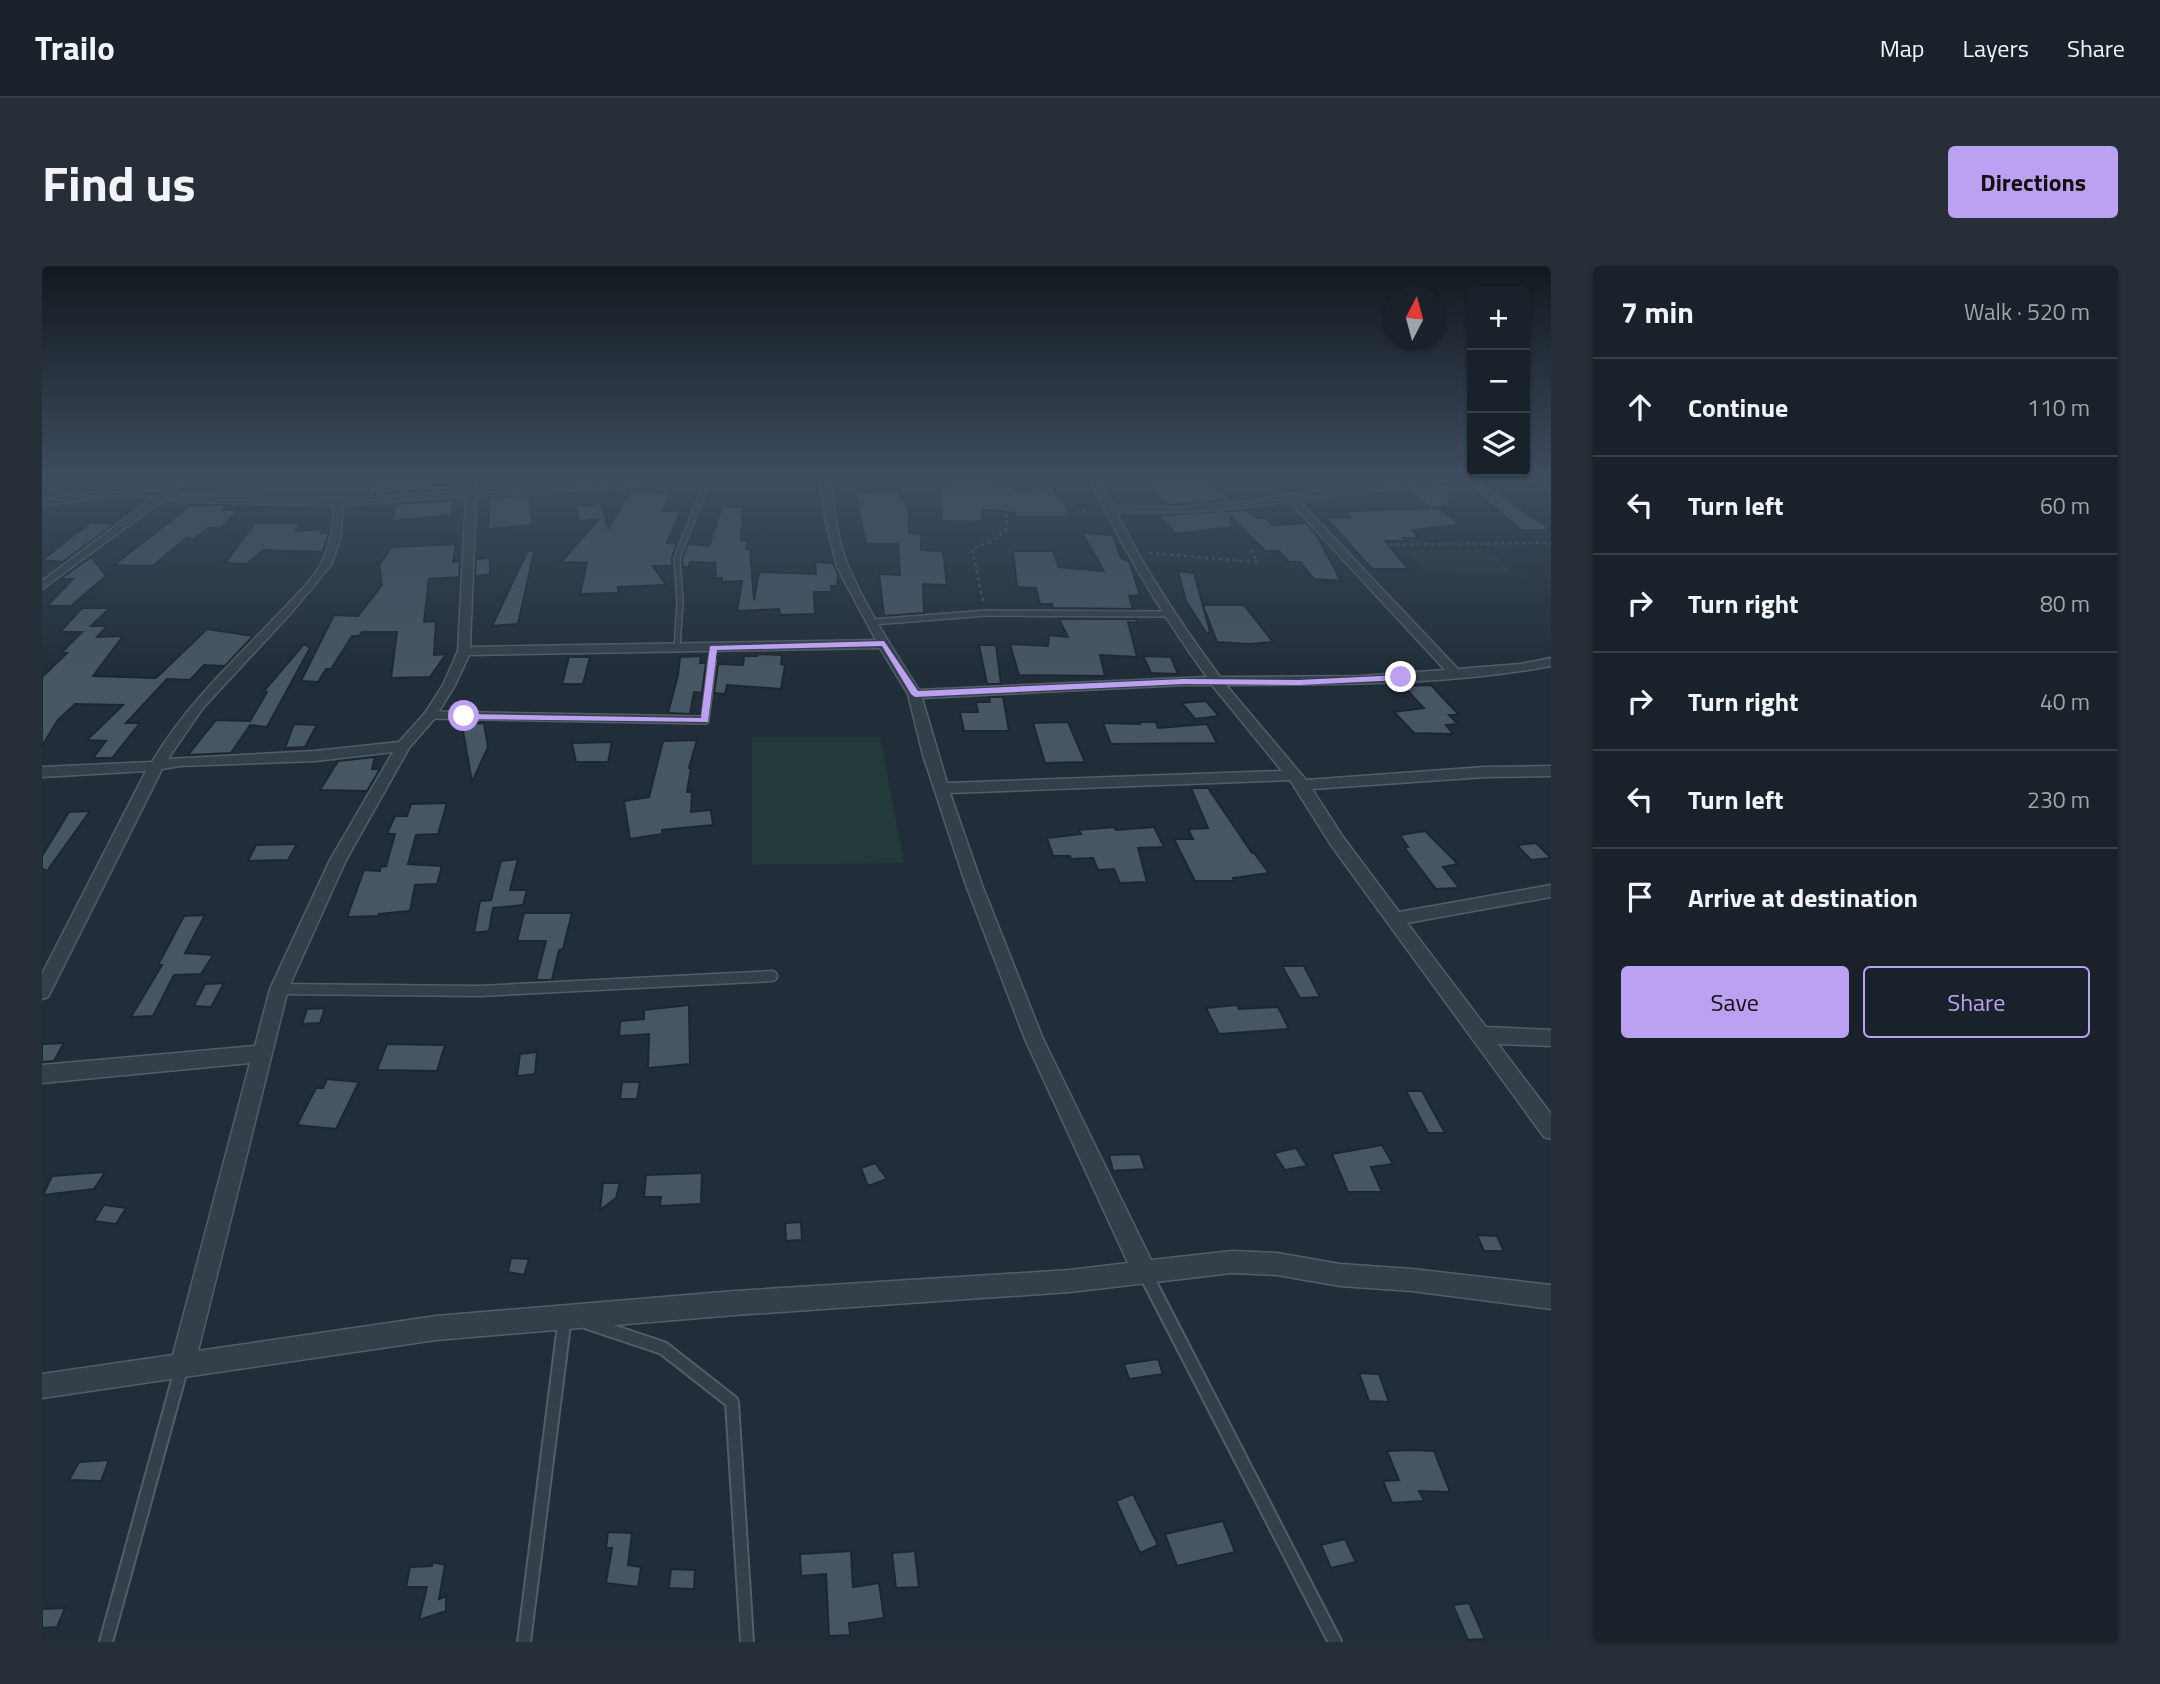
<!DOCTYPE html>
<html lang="en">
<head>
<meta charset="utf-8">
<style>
	:root { --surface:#19222b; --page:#262f37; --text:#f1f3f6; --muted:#9fa4a9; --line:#373f47; --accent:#bca0f2 }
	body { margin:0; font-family:"Titillium Web",sans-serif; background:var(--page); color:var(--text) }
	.controls { position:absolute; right:21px; top:21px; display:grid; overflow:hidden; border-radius:7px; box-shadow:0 2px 5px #0004 }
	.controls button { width:63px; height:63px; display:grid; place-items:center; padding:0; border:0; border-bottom:2px solid var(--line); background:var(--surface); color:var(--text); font:35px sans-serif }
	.compass { position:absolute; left:1341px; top:21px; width:63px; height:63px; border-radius:50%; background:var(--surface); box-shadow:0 2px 5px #0004; rotate:6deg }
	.stop { position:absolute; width:21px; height:21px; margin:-16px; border:5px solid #bca0f2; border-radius:50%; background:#fff }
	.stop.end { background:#bca0f2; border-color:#fff; box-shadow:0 2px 7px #0008 }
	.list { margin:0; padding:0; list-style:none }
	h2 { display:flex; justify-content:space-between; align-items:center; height:91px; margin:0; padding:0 28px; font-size:30px }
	h2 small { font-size:23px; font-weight:400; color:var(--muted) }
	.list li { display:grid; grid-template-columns:46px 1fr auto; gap:21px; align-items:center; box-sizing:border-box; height:98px; padding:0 28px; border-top:2px solid var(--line) }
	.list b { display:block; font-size:26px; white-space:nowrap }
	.list em { font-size:23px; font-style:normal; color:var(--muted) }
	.actions { display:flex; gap:14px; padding:21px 28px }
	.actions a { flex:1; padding:16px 0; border:2px solid var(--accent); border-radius:7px; text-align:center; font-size:24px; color:var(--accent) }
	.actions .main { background:var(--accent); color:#111 }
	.icon { flex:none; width:38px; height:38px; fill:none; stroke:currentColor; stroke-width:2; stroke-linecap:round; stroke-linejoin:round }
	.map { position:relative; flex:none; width:1509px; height:1376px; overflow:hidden; border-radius:7px }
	header { display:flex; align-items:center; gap:42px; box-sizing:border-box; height:98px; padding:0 35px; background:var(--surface); border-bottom:2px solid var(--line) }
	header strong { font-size:33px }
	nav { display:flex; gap:38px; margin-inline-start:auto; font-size:24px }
	.intro { display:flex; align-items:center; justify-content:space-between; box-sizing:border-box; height:168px; padding:0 42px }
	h1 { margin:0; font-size:49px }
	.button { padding:18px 32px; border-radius:7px; background:var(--accent); color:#111; font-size:24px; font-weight:700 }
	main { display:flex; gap:42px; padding:0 42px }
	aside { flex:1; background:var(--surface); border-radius:7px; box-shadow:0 2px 5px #0004 }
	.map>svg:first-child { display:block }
	.green { fill:#233a3a }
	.building { fill:#475663; stroke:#1c2730; stroke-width:2 }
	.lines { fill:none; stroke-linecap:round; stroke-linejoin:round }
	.lane-far3-casing { stroke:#525e67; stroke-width:8 }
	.lane-far2-casing { stroke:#525e67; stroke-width:10 }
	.lane-far1-casing { stroke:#525e67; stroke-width:13 }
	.lane-casing { stroke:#525e67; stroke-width:16 }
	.street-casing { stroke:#525e67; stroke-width:3 }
	.path { stroke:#405657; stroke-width:2.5; stroke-dasharray:3.5 3.5; stroke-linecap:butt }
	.lane-far3 { stroke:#344049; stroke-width:5 }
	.lane-far2 { stroke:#344049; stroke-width:7 }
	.lane-far1 { stroke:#344049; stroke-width:10 }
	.lane { stroke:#344049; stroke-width:12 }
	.street { fill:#344049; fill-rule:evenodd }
	.route { fill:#bca0f2 }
</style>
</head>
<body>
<header>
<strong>Trailo</strong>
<nav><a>Map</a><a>Layers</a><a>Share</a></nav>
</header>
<div class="intro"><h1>Find us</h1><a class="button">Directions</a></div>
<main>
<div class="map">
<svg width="1509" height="1376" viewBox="0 0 1509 1376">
	<rect width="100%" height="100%" fill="#212e39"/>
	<path class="green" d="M 1445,283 L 1473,307 L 1385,306 L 1361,284 Z
		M 710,471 L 838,471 L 862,597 L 710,599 Z"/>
	<path class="building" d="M 386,213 L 392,215 L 391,220 L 412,220 L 412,223 L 324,229 L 331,215 Z
		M 905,213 L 973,220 L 973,224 L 1009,221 L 1024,239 L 1027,251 L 974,251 L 973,246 L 940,244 L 940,256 L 899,255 L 899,220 L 905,220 Z
		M 1164,213 L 1191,234 L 1126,239 L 1102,216 Z
		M 1432,213 L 1436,213 L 1509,264 L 1479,264 L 1427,220 Z
		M 1406,218 L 1407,240 L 1389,242 L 1364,223 Z
		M 856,224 L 867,244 L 867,267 L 879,268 L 879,284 L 901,285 L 905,319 L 881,318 L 882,347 L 842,350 L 837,308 L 858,309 L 856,278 L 824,278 L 813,228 Z
		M 588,225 L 628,227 L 621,245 L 639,244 L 625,277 L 635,278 L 630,291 L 630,300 L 611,300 L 624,319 L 576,321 L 576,327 L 538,328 L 545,297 L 519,296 L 557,253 L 537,255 L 534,240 L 559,237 L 566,263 Z
		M 487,229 L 491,259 L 446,263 L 447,232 Z
		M 411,234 L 410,249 L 350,255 L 354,238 Z
		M 149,239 L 185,239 L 181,244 L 197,244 L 179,262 L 166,262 L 152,273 L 144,272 L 111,300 L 72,299 Z
		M 680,240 L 701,241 L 699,274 L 706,275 L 704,283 L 708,283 L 712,334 L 717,306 L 774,308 L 773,296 L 791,297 L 796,308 L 795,320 L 789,320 L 790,326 L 772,326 L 773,348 L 738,349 L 737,343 L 695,345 L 700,315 L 680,316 L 680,312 L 674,312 L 673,297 L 648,296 L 647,301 L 641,301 L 640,293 L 646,278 L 667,280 Z
		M 1397,242 L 1419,259 L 1370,264 L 1377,272 L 1361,272 L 1365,275 L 1343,275 L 1367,303 L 1330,303 L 1284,252 L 1308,251 L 1301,245 Z
		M 1204,244 L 1215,252 L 1224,252 L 1230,259 L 1264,257 L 1274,268 L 1299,315 L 1272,313 L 1258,296 L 1247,296 L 1237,285 L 1223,285 L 1188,250 L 1190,261 L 1134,268 L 1117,249 Z
		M 49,256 L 72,258 L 21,296 L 0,294 Z
		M 213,257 L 259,257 L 253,265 L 281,263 L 279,267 L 287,266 L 281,286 L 221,284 L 205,298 L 183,297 Z
		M 1040,267 L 1071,269 L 1079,292 L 1087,295 L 1098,329 L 1087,330 L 1091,343 L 1012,342 L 1010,338 L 998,338 L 994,322 L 975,321 L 971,285 L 1011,285 L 1017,301 L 1062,305 Z
		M 414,278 L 411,296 L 418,295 L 417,311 L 387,313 L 382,356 L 394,355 L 392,389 L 404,388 L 388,411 L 349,412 L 355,366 L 320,366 L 317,370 L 310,370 L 289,403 L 284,403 L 276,416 L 259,415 L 292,349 L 316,350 L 340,319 L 337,299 L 350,281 Z
		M 486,284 L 492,286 L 476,358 L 450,360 Z
		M 49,291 L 64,310 L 29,340 L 5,340 L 31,313 L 18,313 Z
		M 448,292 L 448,308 L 433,310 L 434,293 Z
		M 1136,305 L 1152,307 L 1168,366 L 1165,368 L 1144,335 Z
		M 1161,339 L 1202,339 L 1231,376 L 1208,378 L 1175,376 Z
		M 40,342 L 68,342 L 49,360 L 65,360 L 55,371 L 81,370 L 51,410 L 114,412 L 165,363 L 211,370 L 183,400 L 162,399 L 148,414 L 125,413 L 84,457 L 98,457 L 70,492 L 51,492 L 64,475 L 45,474 L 81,439 L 33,438 L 16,454 L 0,480 L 0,411 L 25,387 L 19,387 L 40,366 L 18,366 Z
		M 1017,353 L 1094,353 L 1095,357 L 1086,356 L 1095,391 L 1058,389 L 1063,410 L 977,409 L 968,378 L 1006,380 L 1007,369 L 1026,371 Z
		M 262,378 L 268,382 L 225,461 L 208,459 L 189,487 L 146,489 L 174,454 L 208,455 L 225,426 L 221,426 Z
		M 937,379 L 954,379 L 959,418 L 945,418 Z
		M 715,388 L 740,389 L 739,398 L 743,399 L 739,423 L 685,419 L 683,428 L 672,427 L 676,398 L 701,399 L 702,390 L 715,390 Z
		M 659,390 L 658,397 L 664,397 L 660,427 L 652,426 L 648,448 L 626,447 L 636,409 L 638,391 Z
		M 1101,390 L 1129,391 L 1136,408 L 1109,407 Z
		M 527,391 L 548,391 L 541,418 L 520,418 Z
		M 1389,419 L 1417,449 L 1407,449 L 1416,458 L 1404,459 L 1411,468 L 1372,467 L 1352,446 L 1382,442 L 1361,420 Z
		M 947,431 L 961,431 L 967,465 L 922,465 L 918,446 L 936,446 L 934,436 L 948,436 Z
		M 1164,435 L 1177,450 L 1153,453 L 1140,437 Z
		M 1026,456 L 1043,496 L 1003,497 L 991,457 Z
		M 1097,456 L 1114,456 L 1116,462 L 1165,458 L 1175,477 L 1069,478 L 1061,457 L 1098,458 Z
		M 442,457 L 446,481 L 430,516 L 421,465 L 424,458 Z
		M 252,458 L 275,459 L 263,481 L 243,482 Z
		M 655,474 L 647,502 L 649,502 L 645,526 L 650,526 L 649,546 L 669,544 L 671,559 L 620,564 L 620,568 L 588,573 L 582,535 L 607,531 L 621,475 Z
		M 570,476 L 566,496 L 534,496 L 530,477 Z
		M 333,491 L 330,503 L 338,503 L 325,525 L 278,524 L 296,495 Z
		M 1149,522 L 1166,522 L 1210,587 L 1212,587 L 1227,607 L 1191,612 L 1192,615 L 1153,615 L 1132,573 L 1151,573 L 1146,563 L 1166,562 Z
		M 405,537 L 396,568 L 374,569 L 366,598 L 400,600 L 395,618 L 373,619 L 368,645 L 337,648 L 336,650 L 305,651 L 322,604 L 338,605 L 338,601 L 344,600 L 353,568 L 345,568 L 353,550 L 365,550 L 369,538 Z
		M 48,545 L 5,605 L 0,602 L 0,590 L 27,546 Z
		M 1072,561 L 1074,564 L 1112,561 L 1122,581 L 1096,582 L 1105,616 L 1078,617 L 1072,603 L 1056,604 L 1051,592 L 1029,593 L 1028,590 L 1011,590 L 1005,572 L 1039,568 L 1036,564 Z
		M 1383,565 L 1416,598 L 1401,601 L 1417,622 L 1394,623 L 1362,581 L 1366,581 L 1358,569 Z
		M 1494,577 L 1509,592 L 1489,594 L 1475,579 Z
		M 255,578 L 246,594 L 206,595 L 214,579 Z
		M 476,593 L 468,624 L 485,624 L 481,639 L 451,642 L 447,665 L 432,667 L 438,635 L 449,634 L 459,595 Z
		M 482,647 L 530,647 L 521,683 L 517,684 L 510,714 L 494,714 L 504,675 L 475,675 Z
		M 163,649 L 143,687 L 171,689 L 159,708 L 132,709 L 111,750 L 89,751 L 120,699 L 116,699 L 142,650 Z
		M 1240,700 L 1262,700 L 1278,731 L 1258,732 Z
		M 182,717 L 169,741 L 152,740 L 163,718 Z
		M 647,739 L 648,798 L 606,802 L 607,768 L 577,770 L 578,755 L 602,753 L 602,744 Z
		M 1195,739 L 1197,743 L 1236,741 L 1247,763 L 1177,768 L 1164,742 Z
		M 283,742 L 278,757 L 260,758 L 265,743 Z
		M 22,777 L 12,795 L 0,796 L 0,778 Z
		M 345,778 L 403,779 L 395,805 L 335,804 Z
		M 495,786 L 493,808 L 475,810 L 478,788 Z
		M 285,813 L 317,816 L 294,863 L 255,859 L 274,822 L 281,822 Z
		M 580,816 L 598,816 L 595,833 L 578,833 Z
		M 1364,825 L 1380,825 L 1403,867 L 1386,867 Z
		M 1340,879 L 1351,898 L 1329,901 L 1340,926 L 1306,926 L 1290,888 Z
		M 1254,882 L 1265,900 L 1243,904 L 1232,887 Z
		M 1098,888 L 1103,903 L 1071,905 L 1067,889 Z
		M 833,897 L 845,913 L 826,920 L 819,902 Z
		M 63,906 L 52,923 L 1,929 L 10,910 Z
		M 660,907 L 659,938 L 618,940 L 619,931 L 602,931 L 604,909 Z
		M 561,917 L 578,917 L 574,932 L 558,944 Z
		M 62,939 L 84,942 L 74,958 L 52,955 Z
		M 759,956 L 760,974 L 744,975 L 743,957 Z
		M 1435,969 L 1455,970 L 1462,985 L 1442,985 Z
		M 469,992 L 487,993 L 482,1009 L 466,1006 Z
		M 1116,1093 L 1121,1108 L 1087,1113 L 1082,1098 Z
		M 1317,1107 L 1337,1108 L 1347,1136 L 1327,1135 Z
		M 1370,1184 L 1392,1185 L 1408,1226 L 1377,1225 L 1382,1235 L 1350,1237 L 1341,1215 L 1357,1214 L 1345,1185 Z
		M 67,1194 L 59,1215 L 27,1214 L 37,1196 Z
		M 1091,1228 L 1116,1279 L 1098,1287 L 1074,1235 Z
		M 1181,1255 L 1193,1286 L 1135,1300 L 1123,1268 Z
		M 566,1266 L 590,1267 L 586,1299 L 599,1301 L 596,1321 L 564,1317 L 570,1282 L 564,1282 Z
		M 1303,1273 L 1314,1296 L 1289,1302 L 1279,1279 Z
		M 809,1285 L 811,1321 L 837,1317 L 842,1352 L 807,1357 L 808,1369 L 787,1370 L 784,1308 L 759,1310 L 758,1288 Z
		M 873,1285 L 877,1321 L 854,1322 L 850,1287 Z
		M 391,1296 L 403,1299 L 397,1333 L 404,1330 L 404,1345 L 377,1354 L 385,1321 L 364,1321 L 368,1301 L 390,1300 Z
		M 629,1303 L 653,1304 L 652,1323 L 627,1322 Z
		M 1427,1337 L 1443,1373 L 1426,1374 L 1411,1339 Z
		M 23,1342 L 15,1361 L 0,1362 L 0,1343 Z"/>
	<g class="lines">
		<defs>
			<path id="lane-far3" d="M 831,356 L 944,347 L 1126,348
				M 635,383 L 638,335 L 635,292 L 666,213
				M 669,397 L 671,382"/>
			<path id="lane-far2" d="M 388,449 L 663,454 L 670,395"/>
			<path id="lane-far1" d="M 237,723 L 438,725 L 730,710"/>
			<path id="lane" d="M 1104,1009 L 1293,1376
				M 546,1057 L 621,1082 L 690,1136 L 705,1376
				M 64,1376 L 140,1100
				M 482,1376 L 523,1051"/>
			<path id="street" d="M 136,213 L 147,213 L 130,227 L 143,230 L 294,233 L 425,225 L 425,213 L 435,213 L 434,224 L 598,213 L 652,213 L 647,216 L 434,230 L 428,381 L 834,374 L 795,301 L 783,252 L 778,213 L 788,213 C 792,243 795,275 807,302 C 826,345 852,385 877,424 L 1165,411 C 1119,348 1081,282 1047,213 L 1057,213 L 1071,240 L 1141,242 L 1156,238 L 1206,236 L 1272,225 L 1389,213 L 1425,213 L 1256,234 L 1416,403 L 1478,398 L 1509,392 L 1509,400 C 1404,420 1291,418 1184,419 L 1264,514 L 1443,501 L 1509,500 L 1509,510 L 1443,511 L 1270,523 L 1301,571 L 1357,646 L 1509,619 L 1509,631 L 1365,657 L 1444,761 L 1509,764 L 1509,780 L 1456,778 L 1509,848 L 1509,873 L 1502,871 L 1289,579 L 1248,514 L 908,527 L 940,619 L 1001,773 L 1109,994 L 1190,985 L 1235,987 L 1298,998 L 1370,1003 L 1509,1019 L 1509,1043 L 1370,1025 L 1298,1020 L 1235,1009 L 1190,1007 L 1028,1026 L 693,1049 L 394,1074 L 0,1132 L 0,1108 L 131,1089 L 208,797 L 0,817 L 0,799 L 213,780 L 228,723 L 288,594 L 351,486 L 273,495 L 138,500 L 120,503 L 6,731 L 0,733 L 0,708 L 104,505 L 0,511 L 0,501 L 110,496 C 141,444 182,404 224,361 C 240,343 270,317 280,296 C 287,280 294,256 291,239 L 143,236 L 124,232 L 0,323 L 0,315 L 113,230 L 72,229 L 0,240 L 0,234 L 72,223 L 120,225 ZM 424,230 L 416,385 L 401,419 L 383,447 L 357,476 L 273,485 L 126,493 L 161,442 L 249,347 L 289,299 L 298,274 L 301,239 ZM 1247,235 L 1403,404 L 1318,410 L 1178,411 C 1139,358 1103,305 1074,246 C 1132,248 1189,245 1247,235 ZM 838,382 L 866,428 L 881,489 L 924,619 L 983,773 L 1086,997 L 1028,1004 L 693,1025 L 394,1050 L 156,1085 L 246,723 L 304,594 L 367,482 L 393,452 L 413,419 L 427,389 ZM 1142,419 L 1170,419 L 1240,505 L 905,517 L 880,432 Z
				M 1487,213 L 1500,213 L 1509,218 L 1509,225 Z"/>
		</defs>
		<use href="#lane-far3" class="lane-far3-casing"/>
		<use href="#lane-far2" class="lane-far2-casing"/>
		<use href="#lane-far1" class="lane-far1-casing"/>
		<use href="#lane" class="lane-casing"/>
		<use href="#street" class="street-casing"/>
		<path class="path" d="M 1312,279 L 1509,277
			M 1107,287 L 1215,296 L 1208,283
			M 941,335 L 930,283 L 952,274 L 965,262 L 964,244 L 1022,247 L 1052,244"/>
		<use href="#lane-far3" class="lane-far3"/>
		<use href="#lane-far2" class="lane-far2"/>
		<use href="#lane-far1" class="lane-far1"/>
		<use href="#lane" class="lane"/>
		<use href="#street" class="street"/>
	</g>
	<linearGradient id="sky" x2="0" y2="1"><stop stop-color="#12191f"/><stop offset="0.52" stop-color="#3d4c5f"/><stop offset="1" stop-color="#3d4c5f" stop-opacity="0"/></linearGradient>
	<rect width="1509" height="406" fill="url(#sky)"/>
	<path class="route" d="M 842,375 L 876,425 L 1142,413 L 1257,414 L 1359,409 L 1364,411 L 1359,414 L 1257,419 L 1142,418 L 873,431 L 869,428 L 840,380 L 675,384 L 666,456 L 422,453 L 417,450 L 422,448 L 659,452 L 668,380 Z"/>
</svg>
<div class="controls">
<button>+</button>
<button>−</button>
<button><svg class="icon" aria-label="layers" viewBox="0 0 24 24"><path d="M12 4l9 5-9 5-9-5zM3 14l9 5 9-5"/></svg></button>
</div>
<svg class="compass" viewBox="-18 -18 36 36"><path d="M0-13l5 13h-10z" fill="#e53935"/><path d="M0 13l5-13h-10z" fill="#9fa4a9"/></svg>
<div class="stop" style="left:422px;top:450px"></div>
<div class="stop end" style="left:1359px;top:411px"></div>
</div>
<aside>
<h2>7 min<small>Walk · 520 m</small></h2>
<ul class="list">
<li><svg class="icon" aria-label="ahead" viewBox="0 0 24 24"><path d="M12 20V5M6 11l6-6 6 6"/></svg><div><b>Continue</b></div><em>110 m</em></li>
<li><svg class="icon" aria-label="left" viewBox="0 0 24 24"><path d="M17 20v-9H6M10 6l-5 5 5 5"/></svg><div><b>Turn left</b></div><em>60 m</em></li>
<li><svg class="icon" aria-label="right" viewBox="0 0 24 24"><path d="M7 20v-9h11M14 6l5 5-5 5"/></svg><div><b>Turn right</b></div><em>80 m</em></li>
<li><svg class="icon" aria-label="right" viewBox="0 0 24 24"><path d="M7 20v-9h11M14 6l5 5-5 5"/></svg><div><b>Turn right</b></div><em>40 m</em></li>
<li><svg class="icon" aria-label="left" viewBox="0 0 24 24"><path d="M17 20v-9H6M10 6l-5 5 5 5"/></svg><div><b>Turn left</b></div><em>230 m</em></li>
<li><svg class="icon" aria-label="arrive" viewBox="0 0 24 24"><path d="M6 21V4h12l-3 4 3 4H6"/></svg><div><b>Arrive at destination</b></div></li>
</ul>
<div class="actions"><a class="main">Save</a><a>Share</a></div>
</aside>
</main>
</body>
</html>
